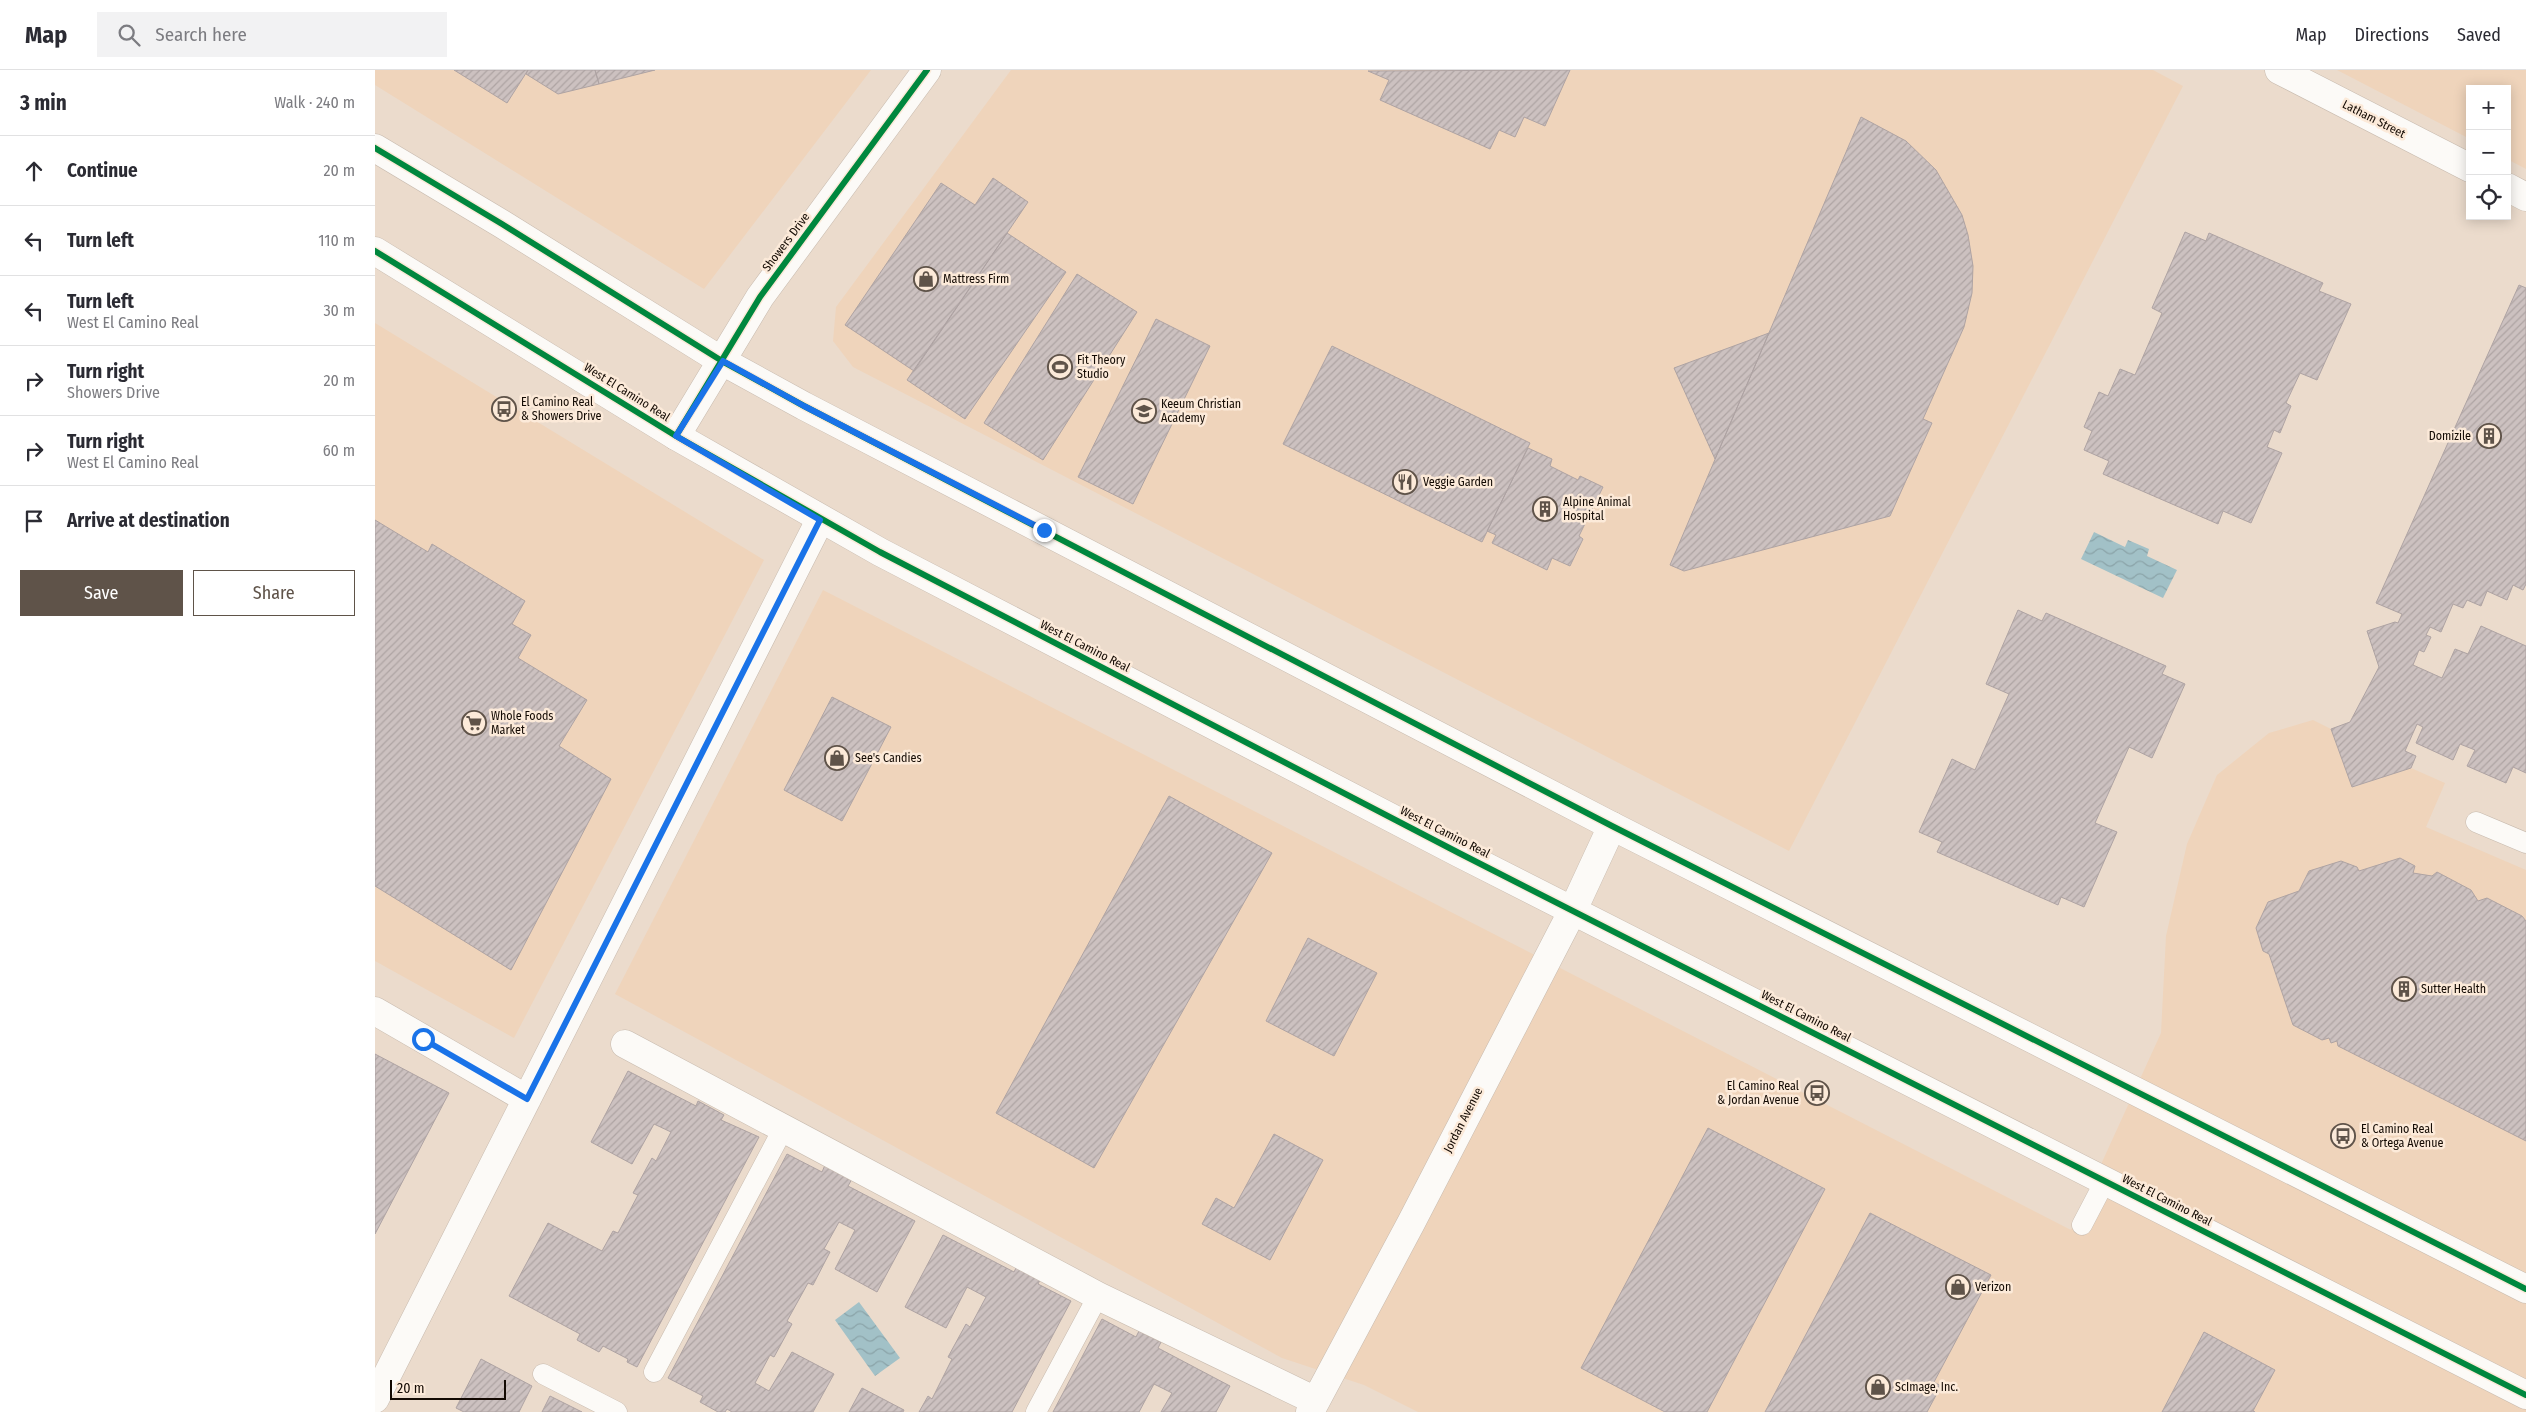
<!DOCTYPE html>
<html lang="en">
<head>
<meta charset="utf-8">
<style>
	:root { --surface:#fff; --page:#f2f2f3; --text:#2b2b33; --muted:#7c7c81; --line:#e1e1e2; --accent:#5f5349 }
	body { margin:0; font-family:"Fira Sans Condensed",sans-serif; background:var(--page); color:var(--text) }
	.controls { position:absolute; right:15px; top:15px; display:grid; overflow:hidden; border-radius:0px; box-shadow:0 2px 12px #0003 }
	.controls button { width:45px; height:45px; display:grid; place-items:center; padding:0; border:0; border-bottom:1px solid var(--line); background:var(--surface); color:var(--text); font:25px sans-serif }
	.scale { position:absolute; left:15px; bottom:12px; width:116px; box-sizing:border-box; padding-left:5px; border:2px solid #130a03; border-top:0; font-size:14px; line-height:18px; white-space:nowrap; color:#130a03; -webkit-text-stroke:4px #fcead9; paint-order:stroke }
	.stop { position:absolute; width:15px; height:15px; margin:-11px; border:4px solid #1a73e8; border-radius:50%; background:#fff }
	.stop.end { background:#1a73e8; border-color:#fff; box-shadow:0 1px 5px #0008 }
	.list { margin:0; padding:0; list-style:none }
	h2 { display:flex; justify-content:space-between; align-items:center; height:65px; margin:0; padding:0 20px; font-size:21px }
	h2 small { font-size:16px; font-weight:400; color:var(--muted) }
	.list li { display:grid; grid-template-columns:32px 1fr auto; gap:15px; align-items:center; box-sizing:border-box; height:70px; padding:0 20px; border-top:1px solid var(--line) }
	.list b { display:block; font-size:19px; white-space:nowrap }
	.list p { margin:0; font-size:16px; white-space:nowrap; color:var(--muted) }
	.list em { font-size:16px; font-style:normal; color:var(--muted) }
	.actions { display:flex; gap:10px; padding:15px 20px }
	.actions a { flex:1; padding:11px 0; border:1px solid var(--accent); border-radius:0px; text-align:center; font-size:18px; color:var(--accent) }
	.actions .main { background:var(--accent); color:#fff }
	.icon { flex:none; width:28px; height:28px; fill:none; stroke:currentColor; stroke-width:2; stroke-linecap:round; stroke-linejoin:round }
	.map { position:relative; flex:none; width:2151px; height:1342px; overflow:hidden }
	header { display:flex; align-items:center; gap:30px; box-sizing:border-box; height:70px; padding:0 25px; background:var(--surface); border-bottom:1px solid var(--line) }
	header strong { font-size:24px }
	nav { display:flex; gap:28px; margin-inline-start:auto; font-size:18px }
	.search { width:350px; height:45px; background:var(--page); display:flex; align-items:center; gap:12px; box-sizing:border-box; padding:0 18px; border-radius:0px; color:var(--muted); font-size:19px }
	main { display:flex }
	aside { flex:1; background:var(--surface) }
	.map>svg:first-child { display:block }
	.built { fill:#efd4bb }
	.water { fill:url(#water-waves) }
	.building { fill:url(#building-hatch); stroke:#aea3a3 }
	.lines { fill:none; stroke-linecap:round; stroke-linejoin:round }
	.service-casing { stroke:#c7baae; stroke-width:21 }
	.minor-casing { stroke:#c7baae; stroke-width:29 }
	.tertiary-casing { stroke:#c7baae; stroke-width:29 }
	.primary-casing { stroke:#c7baae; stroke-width:29 }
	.service { stroke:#fcfaf7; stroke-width:20 }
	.minor { stroke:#fcfaf7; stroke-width:28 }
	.tertiary { stroke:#fcfaf7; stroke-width:28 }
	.primary { stroke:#fcfaf7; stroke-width:28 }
	.cycleway-casing { stroke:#fcead9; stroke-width:9 }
	.cycleway { stroke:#00873e; stroke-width:6 }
	.route { stroke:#1a73e8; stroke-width:6 }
	.labels { text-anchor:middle; stroke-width:5; stroke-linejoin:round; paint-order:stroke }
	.street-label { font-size:12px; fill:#130a03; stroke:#fcead9 }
	.poi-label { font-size:12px; fill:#130a03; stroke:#fcead9; text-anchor:start }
</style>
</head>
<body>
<header>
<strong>Map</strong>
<div class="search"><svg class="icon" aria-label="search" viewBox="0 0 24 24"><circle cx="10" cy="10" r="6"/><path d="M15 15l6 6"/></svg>Search here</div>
<nav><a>Map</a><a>Directions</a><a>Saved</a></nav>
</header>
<main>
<aside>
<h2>3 min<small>Walk · 240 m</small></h2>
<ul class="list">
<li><svg class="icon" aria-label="ahead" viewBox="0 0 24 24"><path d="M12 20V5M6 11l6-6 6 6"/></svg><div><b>Continue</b></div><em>20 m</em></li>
<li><svg class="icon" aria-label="left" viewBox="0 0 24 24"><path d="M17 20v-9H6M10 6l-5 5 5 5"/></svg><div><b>Turn left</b></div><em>110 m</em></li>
<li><svg class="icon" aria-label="left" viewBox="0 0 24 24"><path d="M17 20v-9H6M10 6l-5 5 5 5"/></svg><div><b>Turn left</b><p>West El Camino Real</p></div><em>30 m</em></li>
<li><svg class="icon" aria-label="right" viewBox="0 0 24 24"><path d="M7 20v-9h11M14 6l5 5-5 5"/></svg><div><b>Turn right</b><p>Showers Drive</p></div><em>20 m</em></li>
<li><svg class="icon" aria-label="right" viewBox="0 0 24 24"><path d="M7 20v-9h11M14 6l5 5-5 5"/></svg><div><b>Turn right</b><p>West El Camino Real</p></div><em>60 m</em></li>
<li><svg class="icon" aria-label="arrive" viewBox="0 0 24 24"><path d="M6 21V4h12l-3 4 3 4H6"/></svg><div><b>Arrive at destination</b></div></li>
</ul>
<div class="actions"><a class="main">Save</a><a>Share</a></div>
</aside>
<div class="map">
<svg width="2151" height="1342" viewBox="0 0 2151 1342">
	<defs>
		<pattern id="water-waves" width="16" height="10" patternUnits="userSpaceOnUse" patternTransform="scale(1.25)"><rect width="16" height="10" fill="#a2c1c7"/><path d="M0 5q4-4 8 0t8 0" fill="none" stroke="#8ba4a9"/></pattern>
		<pattern id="building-hatch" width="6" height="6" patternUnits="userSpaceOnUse" patternTransform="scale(1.25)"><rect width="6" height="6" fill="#ccc1c0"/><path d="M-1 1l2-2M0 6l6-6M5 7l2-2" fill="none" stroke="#aea4a3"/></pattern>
	</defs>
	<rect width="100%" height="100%" fill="#ebdbcc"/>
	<path class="built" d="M 0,0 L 496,0 L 329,219 L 0,15 Z
		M 636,0 L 1778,0 L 1808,16 L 1414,781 L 478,297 L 458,271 L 461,237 Z
		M 1962,0 L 2151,0 L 2151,99 L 2132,89 L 2132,19 L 2095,19 L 2095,69 Z
		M 0,253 L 389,490 L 139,968 L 0,891 Z
		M 448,520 L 1696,1160 L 1786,963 L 1791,866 L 1812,774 L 1842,705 L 1894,663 L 1938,650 L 1956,659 L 1978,717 L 2036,698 L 2070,713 L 2051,757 L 2151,800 L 2151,1342 L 1043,1342 L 989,1315 L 907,1288 L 240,924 Z"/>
	<path class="water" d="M 1719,462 L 1750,477 L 1753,470 L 1774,479 L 1772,486 L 1802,500 L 1788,528 L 1706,489 Z
		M 484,1232 L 525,1288 L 500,1306 L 460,1250 Z"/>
	<path class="building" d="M 79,0 L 153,0 L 132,33 Z
		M 153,0 L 220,0 L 224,14 L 183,24 L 151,4 Z
		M 220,0 L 280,0 L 224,14 Z
		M 1195,0 L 1170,56 L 1149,47 L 1140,67 L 1124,60 L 1115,79 L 1005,30 L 1014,10 L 993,1 Z
		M 1486,47 L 1531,71 L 1561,100 L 1587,145 L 1593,165 L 1598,196 L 1597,223 L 1589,257 L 1548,349 L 1557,353 L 1515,446 L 1309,501 L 1295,495 Z
		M 618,108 L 653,132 L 539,301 L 470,255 L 566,113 L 600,135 Z
		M 1810,162 L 1831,171 L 1834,163 L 1948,213 L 1944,221 L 1976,234 L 1942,310 L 1925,303 L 1911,333 L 1916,336 L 1905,363 L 1899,360 L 1892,377 L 1907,383 L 1876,453 L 1848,441 L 1843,454 L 1728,404 L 1734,391 L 1709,380 L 1717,361 L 1709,357 L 1724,322 L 1733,326 L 1745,299 L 1760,305 L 1787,243 L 1777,238 Z
		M 632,163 L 691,202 L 590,349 L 532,310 Z
		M 702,204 L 762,242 L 668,390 L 609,353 Z
		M 2144,215 L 2151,218 L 2151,514 L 2148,520 L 2138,515 L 2132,530 L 2112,521 L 2106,536 L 2092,530 L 2088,538 L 2078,534 L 2066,562 L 2055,557 L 2051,565 L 2056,567 L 2049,582 L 2044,580 L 2038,595 L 2067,608 L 2080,579 L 2093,584 L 2106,556 L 2151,576 L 2151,703 L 2138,697 L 2131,713 L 2092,696 L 2100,680 L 2085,674 L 2078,690 L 2041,673 L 2048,657 L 2042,654 L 2030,681 L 2041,686 L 2036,698 L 1977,717 L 1956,659 L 1975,652 L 2004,597 L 1992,561 L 2020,552 L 2023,553 L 2027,544 L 2001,533 Z
		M 781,249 L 835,276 L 758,434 L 703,407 Z
		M 1394,263 L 1340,389 L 1299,298 Z
		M 957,276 L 1155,373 L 1107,472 L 908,374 Z
		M 1153,378 L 1177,389 L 1175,396 L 1203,410 L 1205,406 L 1228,417 L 1204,466 L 1208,469 L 1195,496 L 1177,488 L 1172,500 L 1117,473 L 1121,465 L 1112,461 Z
		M 0,450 L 53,482 L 57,474 L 150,531 L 137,554 L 156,565 L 143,588 L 212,630 L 184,676 L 236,709 L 136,900 L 0,816 Z
		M 1643,540 L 1667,551 L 1671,543 L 1791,596 L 1787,604 L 1810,614 L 1777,688 L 1754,677 L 1720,753 L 1742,762 L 1709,837 L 1686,827 L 1683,835 L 1562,782 L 1567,772 L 1544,762 L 1577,689 L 1600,700 L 1634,624 L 1611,614 Z
		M 457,627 L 516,657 L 467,751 L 409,720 Z
		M 794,726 L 897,783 L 719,1098 L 621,1043 Z
		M 2025,788 L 2040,796 L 2038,803 L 2057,806 L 2062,802 L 2096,820 L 2103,831 L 2112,828 L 2147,846 L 2151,851 L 2151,1071 L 1963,976 L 1962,971 L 1956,973 L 1954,968 L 1947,970 L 1918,955 L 1894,884 L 1888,881 L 1881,858 L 1893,832 L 1924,821 L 1934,801 L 1966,791 L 1982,797 L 1984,801 Z
		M 933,868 L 1002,903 L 959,986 L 891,951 Z
		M 0,984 L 74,1023 L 0,1164 Z
		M 253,1001 L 321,1036 L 323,1031 L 349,1045 L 346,1050 L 384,1067 L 262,1297 L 252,1292 L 253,1289 L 228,1276 L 224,1282 L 202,1270 L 205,1264 L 134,1226 L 173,1153 L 227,1181 L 238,1161 L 243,1163 L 263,1125 L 258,1123 L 277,1088 L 281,1091 L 296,1062 L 279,1054 L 257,1094 L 216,1072 Z
		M 1333,1058 L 1450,1119 L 1332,1342 L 1290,1342 L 1206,1298 Z
		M 899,1064 L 948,1090 L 895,1190 L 827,1154 L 841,1128 L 859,1138 Z
		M 412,1084 L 447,1102 L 450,1095 L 477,1109 L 473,1116 L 540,1151 L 502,1222 L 460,1199 L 480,1160 L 464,1152 L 449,1179 L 455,1182 L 438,1215 L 433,1213 L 412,1251 L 417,1254 L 399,1287 L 395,1285 L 380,1313 L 394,1321 L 417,1282 L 459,1304 L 438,1342 L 357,1342 L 352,1339 L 350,1342 L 343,1342 L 325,1332 L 328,1326 L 293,1308 Z
		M 1495,1143 L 1616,1205 L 1559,1312 L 1566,1316 L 1552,1342 L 1390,1342 Z
		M 568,1165 L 639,1202 L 642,1196 L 666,1208 L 663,1214 L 696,1231 L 637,1342 L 544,1342 L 553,1326 L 557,1329 L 577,1289 L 573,1287 L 591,1254 L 595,1257 L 611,1227 L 592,1217 L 571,1258 L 530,1237 Z
		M 727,1249 L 761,1267 L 764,1261 L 786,1272 L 783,1278 L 855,1316 L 841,1342 L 786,1342 L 797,1323 L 779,1314 L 764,1342 L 678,1342 Z
		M 1829,1262 L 1900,1300 L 1878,1341 L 1880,1342 L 1787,1342 Z
		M 106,1289 L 157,1316 L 144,1342 L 89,1342 L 81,1338 Z
		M 487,1318 L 529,1340 L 528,1342 L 474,1342 Z
		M 175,1326 L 207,1342 L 167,1342 Z"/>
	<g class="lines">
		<defs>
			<path id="service" d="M 2101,752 L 2151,773
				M 1707,1155 L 1730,1111
				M 279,1302 L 408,1059
				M 168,1304 L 242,1342
				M 661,1342 L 723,1226"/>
			<path id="minor" d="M 1904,0 L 2095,98
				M 2132,117 L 2151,127
				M 0,941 L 152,1029
				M 250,974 L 723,1226 L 941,1331
				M 0,1329 L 445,450
				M 935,1342 L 1036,1153 L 1198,840 L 1237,756"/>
			<path id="tertiary" d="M 301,366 L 385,227 L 552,0"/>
			<path id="primary" d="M 0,78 L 127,154 L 347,291 L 429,336 L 1237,756 L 2151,1219
				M 0,181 L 301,366 L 505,482 L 1084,783 L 2151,1325"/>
		</defs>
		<use href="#service" class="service-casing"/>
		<use href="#minor" class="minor-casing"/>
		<use href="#tertiary" class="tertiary-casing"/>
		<use href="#primary" class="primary-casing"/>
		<use href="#service" class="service"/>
		<use href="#minor" class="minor"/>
		<use href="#tertiary" class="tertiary"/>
		<use href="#primary" class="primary"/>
		<defs>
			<path id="cycleway" d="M 0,78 L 127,154 L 347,291 L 429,336 L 1237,756 L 2151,1219
				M 0,181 L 301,366 L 505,482 L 1084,783 L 2151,1325
				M 301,366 L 385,227 L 552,0"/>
		</defs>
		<use href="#cycleway" class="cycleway-casing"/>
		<use href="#cycleway" class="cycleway"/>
	</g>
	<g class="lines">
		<path class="route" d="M 48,969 L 152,1029 L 445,450 L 301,366 L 348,291 L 429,336 L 669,460"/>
	</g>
	<defs>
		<symbol id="shop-ring" viewBox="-11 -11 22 22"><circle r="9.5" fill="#fcead9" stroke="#5f5349" stroke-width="1.5"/><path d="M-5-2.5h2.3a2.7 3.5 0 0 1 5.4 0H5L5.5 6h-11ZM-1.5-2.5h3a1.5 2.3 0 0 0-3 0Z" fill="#5f5349"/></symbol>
		<symbol id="stadium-ring" viewBox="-11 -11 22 22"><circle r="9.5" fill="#fcead9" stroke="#5f5349" stroke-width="1.5"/><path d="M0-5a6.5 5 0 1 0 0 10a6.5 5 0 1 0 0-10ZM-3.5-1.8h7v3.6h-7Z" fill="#5f5349"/></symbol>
		<symbol id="bus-ring" viewBox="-11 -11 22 22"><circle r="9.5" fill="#fcead9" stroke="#5f5349" stroke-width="1.5"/><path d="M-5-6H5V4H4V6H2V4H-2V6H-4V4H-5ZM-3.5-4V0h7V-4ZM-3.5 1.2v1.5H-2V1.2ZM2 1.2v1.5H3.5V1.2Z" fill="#5f5349"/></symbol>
		<symbol id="school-ring" viewBox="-11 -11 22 22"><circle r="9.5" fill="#fcead9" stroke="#5f5349" stroke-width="1.5"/><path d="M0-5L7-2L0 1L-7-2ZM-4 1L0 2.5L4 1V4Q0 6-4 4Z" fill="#5f5349"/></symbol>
		<symbol id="building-ring" viewBox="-11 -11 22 22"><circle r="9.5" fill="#fcead9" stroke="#5f5349" stroke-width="1.5"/><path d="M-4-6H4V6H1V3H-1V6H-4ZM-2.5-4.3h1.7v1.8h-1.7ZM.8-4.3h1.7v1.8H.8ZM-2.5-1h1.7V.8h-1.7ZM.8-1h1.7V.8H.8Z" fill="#5f5349"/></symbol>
		<symbol id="restaurant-ring" viewBox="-11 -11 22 22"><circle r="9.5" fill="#fcead9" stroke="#5f5349" stroke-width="1.5"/><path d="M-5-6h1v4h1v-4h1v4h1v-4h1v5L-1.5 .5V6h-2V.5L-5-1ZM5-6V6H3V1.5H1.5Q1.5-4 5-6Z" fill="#5f5349"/></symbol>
		<symbol id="supermarket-ring" viewBox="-11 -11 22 22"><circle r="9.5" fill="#fcead9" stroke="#5f5349" stroke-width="1.5"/><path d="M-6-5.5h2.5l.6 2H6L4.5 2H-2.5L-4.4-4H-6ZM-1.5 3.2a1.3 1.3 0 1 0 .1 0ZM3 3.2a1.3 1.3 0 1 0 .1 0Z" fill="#5f5349"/></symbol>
	</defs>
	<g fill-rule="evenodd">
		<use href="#shop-ring" x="537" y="195" width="28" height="28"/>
		<use href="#stadium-ring" x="671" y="283" width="28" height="28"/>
		<use href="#bus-ring" x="115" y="325" width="28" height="28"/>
		<use href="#school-ring" x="755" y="327" width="28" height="28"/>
		<use href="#building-ring" x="2100" y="352" width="28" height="28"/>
		<use href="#restaurant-ring" x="1016" y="398" width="28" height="28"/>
		<use href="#building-ring" x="1156" y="425" width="28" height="28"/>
		<use href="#supermarket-ring" x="85" y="639" width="28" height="28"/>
		<use href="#shop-ring" x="448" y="674" width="28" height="28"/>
		<use href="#building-ring" x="2015" y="905" width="28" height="28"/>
		<use href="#bus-ring" x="1428" y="1009" width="28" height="28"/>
		<use href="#bus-ring" x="1954" y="1052" width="28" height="28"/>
		<use href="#shop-ring" x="1569" y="1203" width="28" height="28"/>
		<use href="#shop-ring" x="1489" y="1303" width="28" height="28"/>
	</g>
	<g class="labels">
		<g class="street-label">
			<text transform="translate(1999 49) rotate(27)" y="4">Latham Street</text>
			<text transform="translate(411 172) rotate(-53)" y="4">Showers Drive</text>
			<text transform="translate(252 322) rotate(32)" y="4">West El Camino Real</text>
			<text transform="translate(710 576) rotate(27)" y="4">West El Camino Real</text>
			<text transform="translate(1070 762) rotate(27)" y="4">West El Camino Real</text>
			<text transform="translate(1431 946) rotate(27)" y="4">West El Camino Real</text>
			<text transform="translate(1088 1050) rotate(-63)" y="4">Jordan Avenue</text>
			<text transform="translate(1792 1130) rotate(27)" y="4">West El Camino Real</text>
		</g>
		<g class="poi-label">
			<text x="568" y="213">Mattress Firm</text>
			<text x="702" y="294">Fit Theory<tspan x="702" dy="14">Studio</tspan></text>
			<text x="146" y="336">El Camino Real<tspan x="146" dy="14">&amp; Showers Drive</tspan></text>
			<text x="786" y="338">Keeum Christian<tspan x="786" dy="14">Academy</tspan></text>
			<text x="2096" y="370" text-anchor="end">Domizile</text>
			<text x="1048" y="416">Veggie Garden</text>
			<text x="1188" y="436">Alpine Animal<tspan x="1188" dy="14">Hospital</tspan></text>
			<text x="116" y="650">Whole Foods<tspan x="116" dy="14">Market</tspan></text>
			<text x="480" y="692">See's Candies</text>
			<text x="2046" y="923">Sutter Health</text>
			<text x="1424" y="1020" text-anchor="end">El Camino Real<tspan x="1424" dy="14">&amp; Jordan Avenue</tspan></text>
			<text x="1986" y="1063">El Camino Real<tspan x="1986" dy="14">&amp; Ortega Avenue</tspan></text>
			<text x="1600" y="1221">Verizon</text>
			<text x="1520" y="1321">ScImage, Inc.</text>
		</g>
	</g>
</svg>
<div class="controls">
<button>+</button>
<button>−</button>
<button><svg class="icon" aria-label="locate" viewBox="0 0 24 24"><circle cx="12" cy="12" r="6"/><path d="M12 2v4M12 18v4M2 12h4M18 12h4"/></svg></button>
</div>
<div class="scale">20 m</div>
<div class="stop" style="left:48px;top:969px"></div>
<div class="stop end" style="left:669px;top:460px"></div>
</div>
</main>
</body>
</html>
